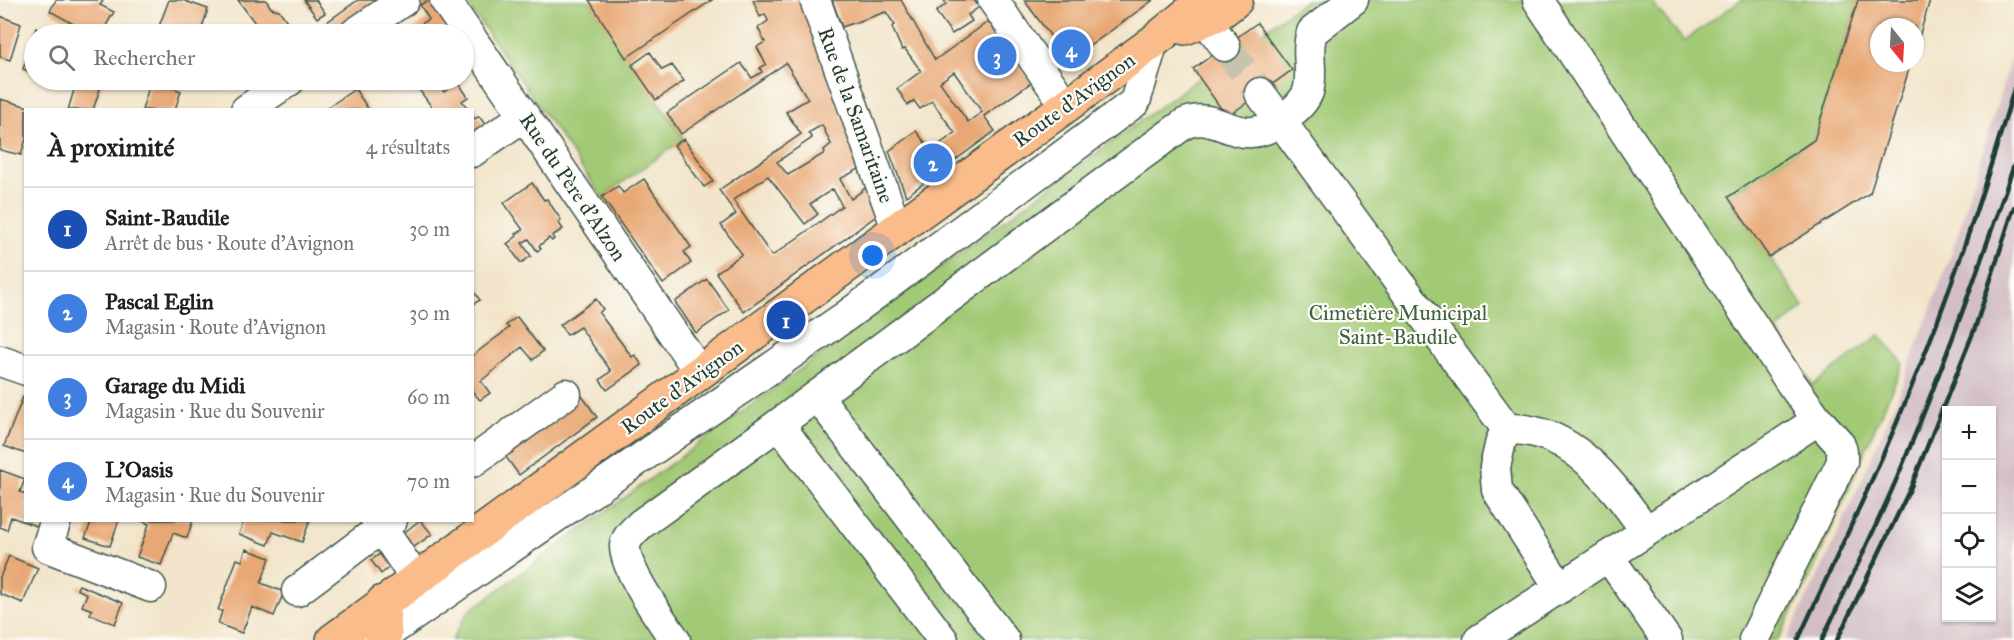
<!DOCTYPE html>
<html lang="fr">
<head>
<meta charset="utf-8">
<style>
	:root { --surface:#fff; --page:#f2f2f2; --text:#202124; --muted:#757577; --line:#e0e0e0; --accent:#b45309 }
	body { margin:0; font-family:"IM FELL Great Primer",serif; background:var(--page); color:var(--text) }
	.controls { position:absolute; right:18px; bottom:18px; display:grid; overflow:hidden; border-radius:0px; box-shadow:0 2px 4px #0004 }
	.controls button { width:54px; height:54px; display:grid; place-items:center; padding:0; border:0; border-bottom:2px solid var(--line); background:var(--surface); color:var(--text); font:30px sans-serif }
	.compass { position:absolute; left:1870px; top:18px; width:54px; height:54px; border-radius:50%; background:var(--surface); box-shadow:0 2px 4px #0004; rotate:162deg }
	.you { position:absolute; left:873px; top:256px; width:21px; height:21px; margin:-15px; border:4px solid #fff; border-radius:50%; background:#1a73e8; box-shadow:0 0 0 9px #1a73e833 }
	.badge { display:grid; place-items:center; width:39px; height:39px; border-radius:50%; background:var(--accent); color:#fff; font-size:20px; font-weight:700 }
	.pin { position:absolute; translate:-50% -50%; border:3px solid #fff; box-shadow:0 2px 6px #0006 }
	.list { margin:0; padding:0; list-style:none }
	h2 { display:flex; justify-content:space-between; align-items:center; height:78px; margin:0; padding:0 24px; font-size:26px }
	h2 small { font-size:20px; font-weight:400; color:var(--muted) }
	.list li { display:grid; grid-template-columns:39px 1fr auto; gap:18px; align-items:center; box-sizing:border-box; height:84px; padding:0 24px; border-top:2px solid var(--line) }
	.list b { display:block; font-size:22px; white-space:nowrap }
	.list p { margin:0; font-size:20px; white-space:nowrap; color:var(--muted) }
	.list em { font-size:20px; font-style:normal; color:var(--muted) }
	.icon { flex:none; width:33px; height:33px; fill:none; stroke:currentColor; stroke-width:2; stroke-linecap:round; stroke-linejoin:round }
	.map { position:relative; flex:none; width:2014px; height:640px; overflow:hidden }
	.search { position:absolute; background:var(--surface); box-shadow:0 2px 4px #0004; left:24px; top:24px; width:450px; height:66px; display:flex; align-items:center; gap:15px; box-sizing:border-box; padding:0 21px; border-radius:33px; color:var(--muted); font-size:22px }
	.panel { position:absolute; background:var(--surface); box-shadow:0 2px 4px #0004; left:24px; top:108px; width:450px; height:414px; border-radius:0px }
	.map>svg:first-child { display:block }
	.industrial { fill:#d2bec4; fill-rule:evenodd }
	.green { fill:#a2c974; stroke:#608354; stroke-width:1.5 }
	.building { fill:#e8a875; fill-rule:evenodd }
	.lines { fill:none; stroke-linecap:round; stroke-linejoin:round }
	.minor-tunnel { stroke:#c8c3ad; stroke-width:30; stroke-dasharray:30 15; stroke-linecap:butt }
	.minor-casing { stroke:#3f564b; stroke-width:33 }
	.major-casing { stroke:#3f564b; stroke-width:36 }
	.minor { stroke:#fff; stroke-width:30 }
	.major { stroke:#f9bc8a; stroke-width:33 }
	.rail { stroke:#1f3d34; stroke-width:4.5 }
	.labels { text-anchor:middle; stroke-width:4.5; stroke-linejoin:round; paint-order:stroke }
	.street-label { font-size:21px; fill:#1f3d34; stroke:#fdfcf7 }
	.park-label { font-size:21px; fill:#406044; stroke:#fdfcf7 }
</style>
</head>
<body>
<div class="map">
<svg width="2014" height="640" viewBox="0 0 2014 640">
	<rect width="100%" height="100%" fill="#fdfcf7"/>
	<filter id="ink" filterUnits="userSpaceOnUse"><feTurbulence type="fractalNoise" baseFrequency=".0167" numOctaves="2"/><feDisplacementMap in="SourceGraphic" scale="12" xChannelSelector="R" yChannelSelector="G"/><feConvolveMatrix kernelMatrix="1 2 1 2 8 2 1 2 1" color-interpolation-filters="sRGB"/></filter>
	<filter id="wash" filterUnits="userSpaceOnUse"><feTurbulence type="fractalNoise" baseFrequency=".008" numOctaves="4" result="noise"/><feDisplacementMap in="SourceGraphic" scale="24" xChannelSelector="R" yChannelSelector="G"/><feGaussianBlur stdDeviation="1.35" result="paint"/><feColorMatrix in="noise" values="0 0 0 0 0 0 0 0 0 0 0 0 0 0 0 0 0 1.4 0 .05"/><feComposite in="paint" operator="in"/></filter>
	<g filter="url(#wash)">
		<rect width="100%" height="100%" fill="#f2e5cb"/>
		<path class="industrial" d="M 2014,48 L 2014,640 L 1786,640 L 1829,554 L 1897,399 L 1954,246 ZM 1946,410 L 1992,410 L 1992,618 L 1946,618 Z"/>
		<path class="green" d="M 465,0 L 589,0 L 684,139 L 602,197 Z
			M 1306,0 L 1650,0 L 1684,41 L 1741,0 L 1858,0 L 1814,140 L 1728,197 L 1804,307 L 1777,330 L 1813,385 L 1880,335 L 1903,363 L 1812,573 L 1778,640 L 452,640 L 468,612 Z"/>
		<g id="blocks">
			<path class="building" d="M 56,0 L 101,0 L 103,1 L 100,5 L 114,12 L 101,34 L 91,34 L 50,11 Z
				M 169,0 L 182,0 L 208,9 L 200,34 L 156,34 Z
				M 238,0 L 266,0 L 271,8 L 279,10 L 294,31 L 299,27 L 304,34 L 263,34 Z
				M 304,0 L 316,0 L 325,13 L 317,18 Z
				M 358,0 L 388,0 L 338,34 L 327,34 L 333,30 L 327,22 Z
				M 428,0 L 436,0 L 451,23 L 435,34 L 406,34 L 429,19 L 420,5 Z
				M 589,0 L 712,0 L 626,58 Z
				M 753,0 L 799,0 L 861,168 L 840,179 L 851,199 L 868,186 L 879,214 L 744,312 L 716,273 L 742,254 L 721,225 L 736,214 L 719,190 L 801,134 L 786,112 L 808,99 L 786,63 L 681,134 L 667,113 L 741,63 L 752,78 L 762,72 L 760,68 L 766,64 L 757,47 L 765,42 L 758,28 L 768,21 L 765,14 L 760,17 ZM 822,125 L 831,144 L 824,150 L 825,153 L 788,175 L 777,162 L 812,138 L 808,133 ZM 768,176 L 805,224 L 818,214 L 810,204 L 833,189 L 842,206 L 772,256 L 733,200 Z
				M 832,0 L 901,0 L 935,60 L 989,21 L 1032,82 L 984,116 L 995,131 L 906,196 L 889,151 L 916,131 L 931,150 L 955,133 L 932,101 L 920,109 L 914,101 L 908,105 L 897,89 L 921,71 L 905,49 L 902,50 L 892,27 L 895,25 L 886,12 L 842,27 ZM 954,72 L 982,112 L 968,122 L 940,82 Z
				M 944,0 L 974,0 L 979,7 L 968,15 L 972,21 L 952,34 L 936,12 L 946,4 Z
				M 1024,0 L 1153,0 L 1069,61 Z
				M 1858,0 L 1930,0 L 1916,47 L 1915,27 L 1879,27 L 1879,63 L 1911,63 L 1870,193 L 1769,257 L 1728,197 L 1814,140 Z
				M 0,16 L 21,24 L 10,60 L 0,57 Z
				M 1257,23 L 1292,70 L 1227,117 L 1193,69 Z
				M 395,24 L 403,34 L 379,34 Z
				M 36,28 L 53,34 L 34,34 L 34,73 L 23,69 Z
				M 650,52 L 662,70 L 672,65 L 684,81 L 656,100 L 632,65 Z
				M 77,80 L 103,80 L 93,110 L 68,110 Z
				M 151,80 L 167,80 L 165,85 L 181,91 L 175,110 L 142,110 Z
				M 253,80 L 273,80 L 254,93 L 247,84 Z
				M 412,80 L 435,80 L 444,92 L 458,82 L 468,97 L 462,101 L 469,110 L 434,110 Z
				M 355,89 L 369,110 L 324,110 L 327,108 Z
				M 0,99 L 36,109 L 26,110 L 26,139 L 21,155 L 0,150 Z
				M 472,115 L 475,119 L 479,116 L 489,130 L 472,141 Z
				M 684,139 L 713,181 L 704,187 L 674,145 Z
				M 644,179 L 691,247 L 684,252 L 691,263 L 663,284 L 602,197 L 618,186 L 623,193 Z
				M 532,183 L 544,200 L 547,199 L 561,220 L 558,222 L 563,229 L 552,236 L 554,239 L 552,241 L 549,238 L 539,246 L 541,249 L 537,251 L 529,239 L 522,243 L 531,256 L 521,263 L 507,244 L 517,236 L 516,234 L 523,230 L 504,203 Z
				M 707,279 L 729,310 L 696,333 L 675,302 Z
				M 472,289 L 480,300 L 472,305 Z
				M 596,299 L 603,309 L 599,313 L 632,357 L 635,355 L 642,365 L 607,390 L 600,380 L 611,371 L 580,327 L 567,335 L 560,325 Z
				M 517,317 L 543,351 L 533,360 L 522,347 L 481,381 L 490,393 L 480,400 L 472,391 L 472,356 L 509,328 L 506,325 Z
				M 582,396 L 597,417 L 519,475 L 503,453 Z
				M 23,397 L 26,398 L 26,454 L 4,446 Z
				M 0,470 L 25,479 L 20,492 L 26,494 L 26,520 L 42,520 L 39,527 L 11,517 L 7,530 L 0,527 Z
				M 92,520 L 119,520 L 110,546 L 85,538 Z
				M 140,520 L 193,520 L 187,538 L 173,533 L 161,565 L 137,557 L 149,524 Z
				M 244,520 L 310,520 L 302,542 L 273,532 L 268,545 L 239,534 Z
				M 420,520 L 432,534 L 414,547 L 409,546 L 400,536 Z
				M 246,549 L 270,558 L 261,583 L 284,592 L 274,616 L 252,607 L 242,633 L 218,624 L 222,611 L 218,610 L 237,559 L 242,561 Z
				M 386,550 L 391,566 L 381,574 L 371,560 Z
				M 9,556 L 38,568 L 23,603 L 0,594 L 0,577 Z
				M 79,585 L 123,603 L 115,624 L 90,614 L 92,610 L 82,606 L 87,594 L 77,589 Z"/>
		</g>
	</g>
	<g filter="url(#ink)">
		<use href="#blocks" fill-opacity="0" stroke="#3f564b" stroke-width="1.5"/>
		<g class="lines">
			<path class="minor-tunnel" d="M 1225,46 L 1260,93"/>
			<defs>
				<path id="minor" d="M 445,0 L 700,373
					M 815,0 L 897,229
					M 993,0 L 1066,106
					M 1538,0 L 1791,383 L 1818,420 L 1839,443 L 1842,451 L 1842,462 L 1754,640
					M 1196,7 L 1225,46
					M 354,34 L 404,0
					M 1260,93 L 1507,429 L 1501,441 L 1495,467 L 1497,490 L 1560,588
					M 246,110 L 290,80
					M 472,152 L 524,116
					M 0,361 L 26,370
					M 818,397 L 1004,640
					M 779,425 L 943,640
					M 1507,429 C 1573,427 1612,484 1646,531
					M 472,462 L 566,394
					M 56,520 L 47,547 L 151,587
					M 376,520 L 415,578
					M 1608,556 L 1667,640
					M 297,591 L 392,520
					M 378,640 L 846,316 L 1135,102 L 1153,42 L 1164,35
					M 675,640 C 662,621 624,568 625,546 C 626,537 634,531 641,524 C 824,393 1002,257 1184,124 C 1221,107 1238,156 1287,116 C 1296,109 1304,102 1308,92 C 1314,72 1305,52 1312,32 L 1353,0
					M 1479,640 L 1818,420"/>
				<path id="major" d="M 1185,28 L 1218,14 L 1236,0
					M 333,640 L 1066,106 L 1153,42 L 1204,0
					M 382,640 L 385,635 L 383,602"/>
			</defs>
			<use href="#minor" class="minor-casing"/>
			<use href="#major" class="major-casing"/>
			<use href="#minor" class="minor"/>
			<use href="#major" class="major"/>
			<path class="rail" d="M 1798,640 C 1838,553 1880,467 1915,378 C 1954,284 1985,187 2014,89
				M 1822,640 C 1848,584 1876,528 1900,471 C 1942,371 1979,268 2014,165
				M 1837,640 L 1910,489 L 1975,328 L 2014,207"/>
		</g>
	</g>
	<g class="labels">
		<g class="street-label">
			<text transform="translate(1074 100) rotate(-36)" y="7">Route d'Avignon</text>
			<text transform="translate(856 115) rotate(70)" y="7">Rue de la Samaritaine</text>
			<text transform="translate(573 187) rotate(56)" y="7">Rue du Père d'Alzon</text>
			<text transform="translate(682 387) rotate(-36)" y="7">Route d'Avignon</text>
		</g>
		<g class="park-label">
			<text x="1398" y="320">Cimetière Municipal<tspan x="1398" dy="24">Saint-Baudile</tspan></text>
		</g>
	</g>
</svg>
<div class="controls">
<button>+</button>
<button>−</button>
<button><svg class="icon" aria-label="locate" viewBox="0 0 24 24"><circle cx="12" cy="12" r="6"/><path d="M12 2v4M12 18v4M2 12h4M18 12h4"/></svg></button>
<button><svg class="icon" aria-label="layers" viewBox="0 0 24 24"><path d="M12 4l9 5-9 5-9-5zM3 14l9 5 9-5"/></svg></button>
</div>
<svg class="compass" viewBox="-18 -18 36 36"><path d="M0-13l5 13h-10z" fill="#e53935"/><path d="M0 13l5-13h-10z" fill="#757577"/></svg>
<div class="you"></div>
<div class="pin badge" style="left:786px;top:320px;background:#1a4fb4">1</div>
<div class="pin badge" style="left:933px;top:163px;background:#3f7fe0">2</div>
<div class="pin badge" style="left:997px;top:56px;background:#3f7fe0">3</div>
<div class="pin badge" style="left:1071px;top:49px;background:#3f7fe0">4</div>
<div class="search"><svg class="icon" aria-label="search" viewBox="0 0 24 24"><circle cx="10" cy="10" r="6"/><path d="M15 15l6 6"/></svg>Rechercher</div>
<section class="panel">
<h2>À proximité<small>4 résultats</small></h2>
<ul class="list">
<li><span class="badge" style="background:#1a4fb4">1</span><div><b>Saint-Baudile</b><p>Arrêt de bus · Route d'Avignon</p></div><em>30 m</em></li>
<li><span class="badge" style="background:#3f7fe0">2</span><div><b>Pascal Eglin</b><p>Magasin · Route d'Avignon</p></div><em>30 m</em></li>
<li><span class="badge" style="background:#3f7fe0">3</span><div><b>Garage du Midi</b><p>Magasin · Rue du Souvenir</p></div><em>60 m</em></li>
<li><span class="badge" style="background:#3f7fe0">4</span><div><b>L'Oasis</b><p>Magasin · Rue du Souvenir</p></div><em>70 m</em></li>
</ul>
</section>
</div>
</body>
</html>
